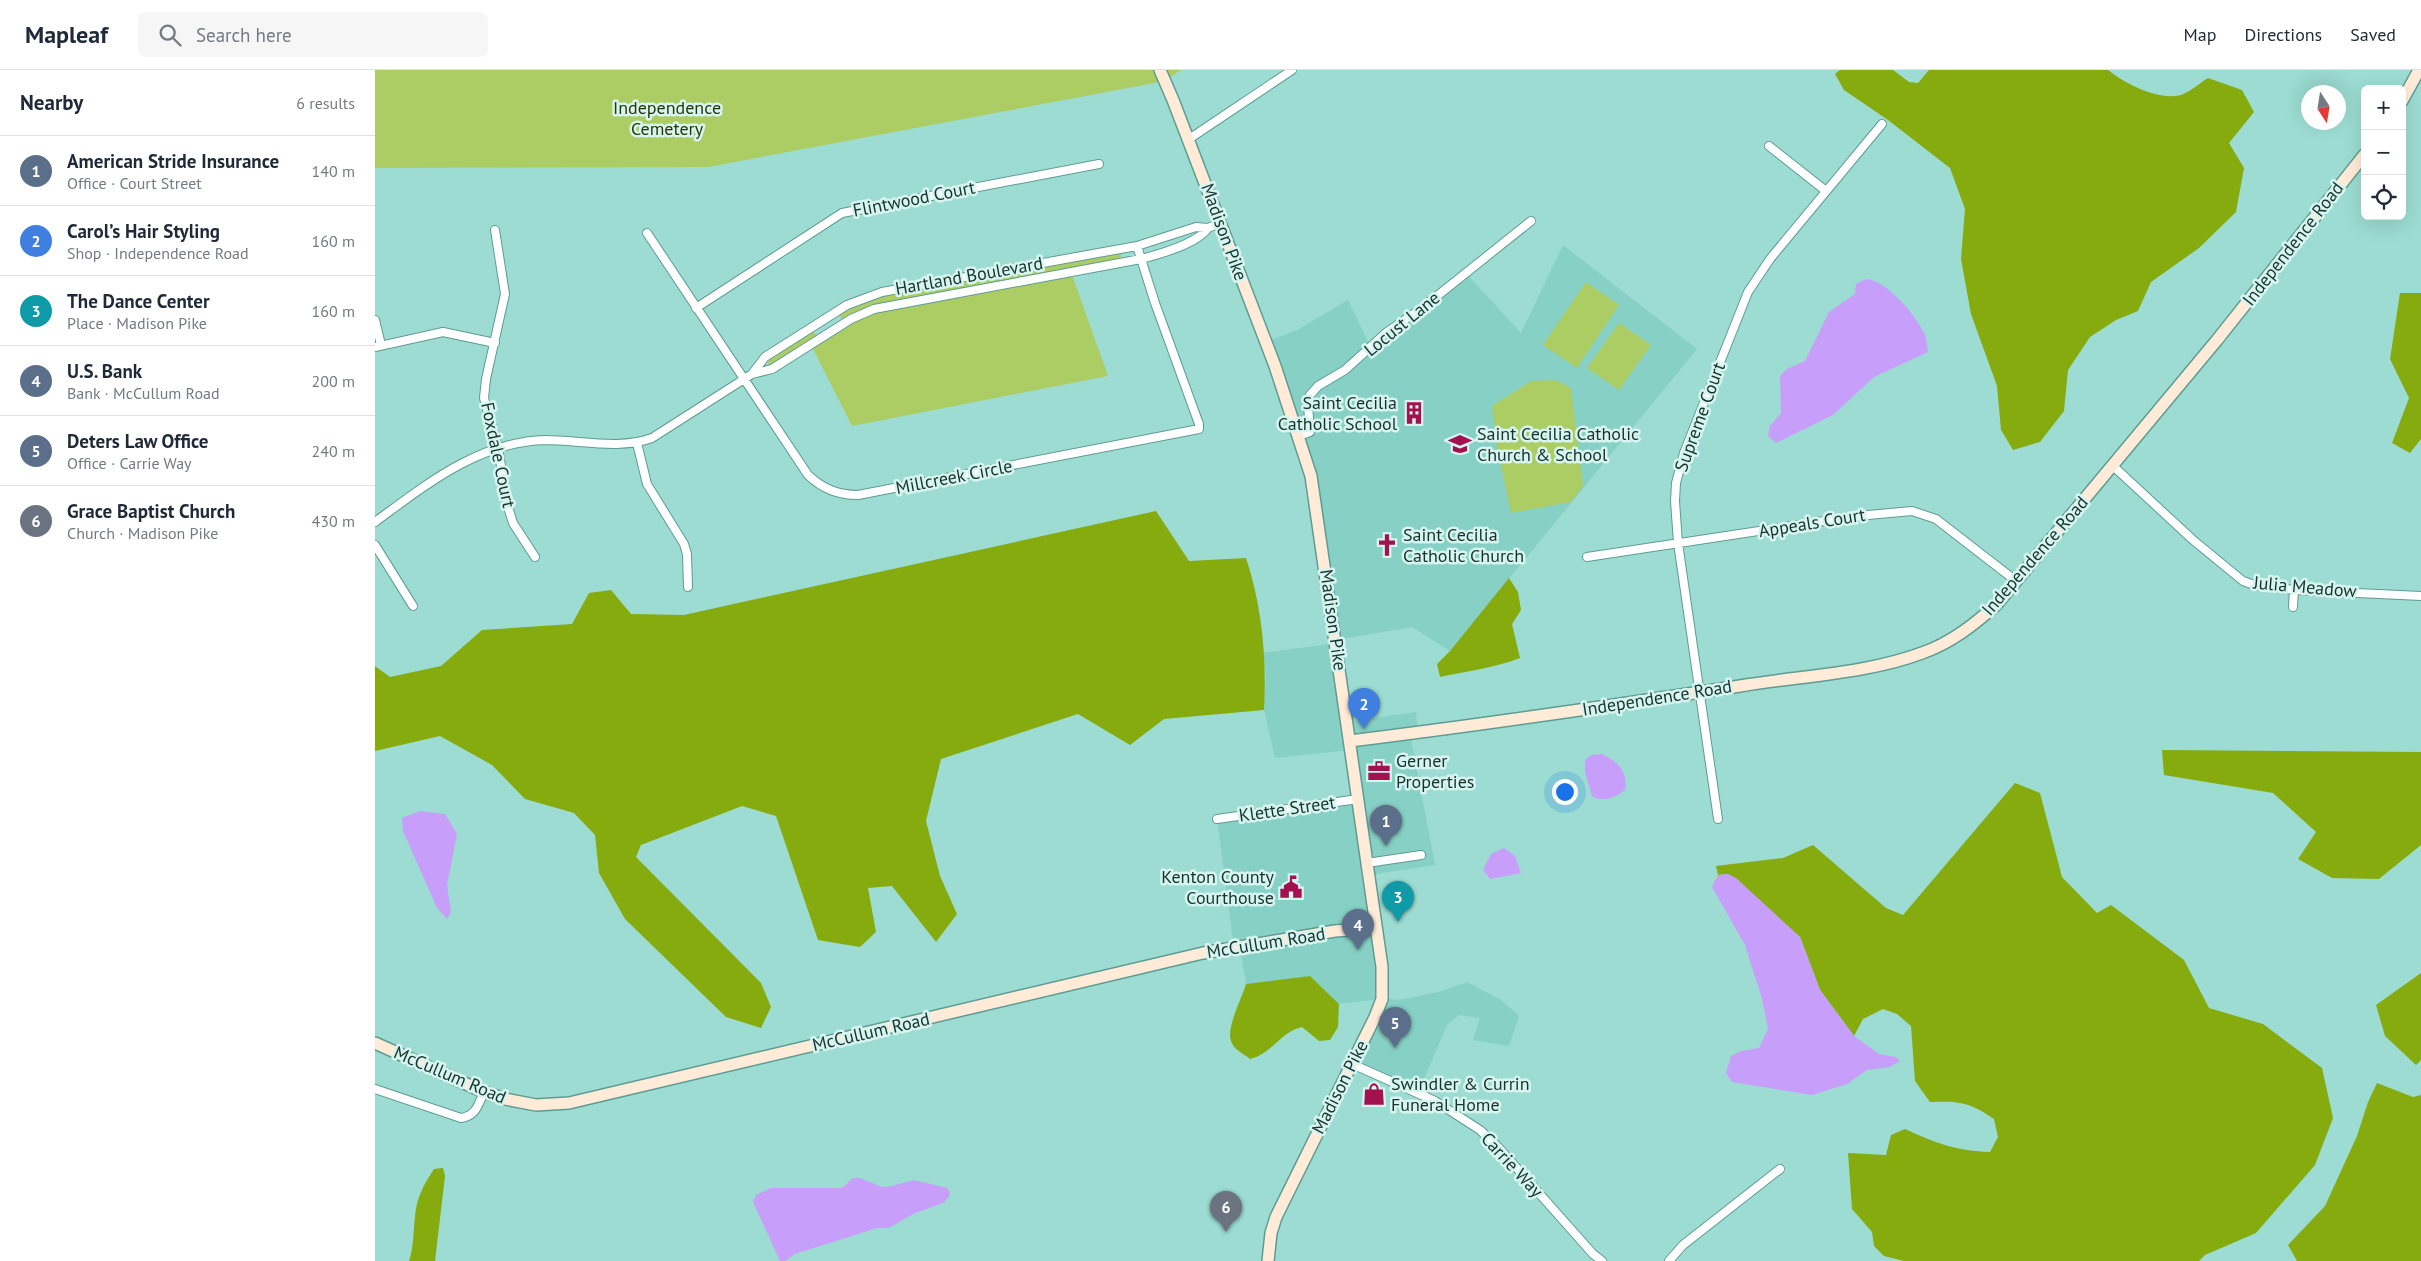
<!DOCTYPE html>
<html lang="en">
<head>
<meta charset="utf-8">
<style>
	:root { --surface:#fff; --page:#f6f6f7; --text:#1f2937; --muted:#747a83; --line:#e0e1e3; --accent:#a4114f }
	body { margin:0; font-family:"PT Sans",sans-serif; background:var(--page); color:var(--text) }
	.controls { position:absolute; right:15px; top:15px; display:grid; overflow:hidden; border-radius:8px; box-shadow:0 5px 20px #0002 }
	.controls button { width:45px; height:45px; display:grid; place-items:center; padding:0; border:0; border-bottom:1px solid var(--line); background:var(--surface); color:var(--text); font:25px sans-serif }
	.compass { position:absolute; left:1926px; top:15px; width:45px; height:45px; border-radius:50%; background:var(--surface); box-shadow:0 5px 20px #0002; rotate:168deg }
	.you { position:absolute; left:1189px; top:721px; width:18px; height:18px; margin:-12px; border:4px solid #fff; border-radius:50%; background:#1a73e8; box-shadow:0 0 0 8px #1a73e833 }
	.badge { display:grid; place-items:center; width:32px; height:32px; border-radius:50%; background:var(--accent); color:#fff; font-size:16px; font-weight:700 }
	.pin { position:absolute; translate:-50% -41px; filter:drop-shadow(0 1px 2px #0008) }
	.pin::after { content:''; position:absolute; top:26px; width:18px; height:15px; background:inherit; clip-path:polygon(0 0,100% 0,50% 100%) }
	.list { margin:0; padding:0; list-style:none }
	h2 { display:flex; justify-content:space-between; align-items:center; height:65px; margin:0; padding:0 20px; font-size:21px }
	h2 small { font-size:16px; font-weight:400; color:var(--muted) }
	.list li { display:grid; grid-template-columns:32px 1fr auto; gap:15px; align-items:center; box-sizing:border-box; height:70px; padding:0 20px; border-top:1px solid var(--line) }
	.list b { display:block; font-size:19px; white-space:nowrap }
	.list p { margin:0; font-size:16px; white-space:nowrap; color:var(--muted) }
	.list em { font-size:16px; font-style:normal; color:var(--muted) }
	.icon { flex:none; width:28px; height:28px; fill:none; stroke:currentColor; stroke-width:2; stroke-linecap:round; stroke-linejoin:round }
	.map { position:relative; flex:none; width:2046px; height:1191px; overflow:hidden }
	header { display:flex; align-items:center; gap:30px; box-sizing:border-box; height:70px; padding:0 25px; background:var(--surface); border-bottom:1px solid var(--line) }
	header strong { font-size:24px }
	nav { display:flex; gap:28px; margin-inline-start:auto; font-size:18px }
	.search { width:350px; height:45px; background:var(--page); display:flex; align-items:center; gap:12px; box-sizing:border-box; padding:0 18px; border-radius:8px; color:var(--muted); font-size:19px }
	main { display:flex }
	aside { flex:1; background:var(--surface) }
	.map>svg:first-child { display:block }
	.built { fill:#87d0c5 }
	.green { fill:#accd64 }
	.forest { fill:#86ab0f }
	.water { fill:#c79ffa }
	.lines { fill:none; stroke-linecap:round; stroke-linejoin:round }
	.street-casing { stroke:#5e9c93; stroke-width:10 }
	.secondary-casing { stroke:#5e9c93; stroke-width:14 }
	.street { stroke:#fff; stroke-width:8 }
	.secondary { stroke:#ffebd7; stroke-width:11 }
	.labels { text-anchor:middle; stroke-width:5; stroke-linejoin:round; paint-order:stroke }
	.park-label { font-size:18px; fill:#2a3800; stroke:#d7f5f0 }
	.street-label { font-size:18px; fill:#18322e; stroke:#d7f5f0 }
	.poi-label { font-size:18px; fill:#18322e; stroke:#d7f5f0; text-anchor:start }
</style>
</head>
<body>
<header>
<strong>Mapleaf</strong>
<div class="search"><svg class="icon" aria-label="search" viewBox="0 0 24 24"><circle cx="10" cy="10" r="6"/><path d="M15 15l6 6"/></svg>Search here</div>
<nav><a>Map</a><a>Directions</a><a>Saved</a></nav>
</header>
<main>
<aside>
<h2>Nearby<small>6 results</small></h2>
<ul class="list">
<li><span class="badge" style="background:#5c6f8a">1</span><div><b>American Stride Insurance</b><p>Office · Court Street</p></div><em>140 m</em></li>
<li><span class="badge" style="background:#3f7fe0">2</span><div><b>Carol’s Hair Styling</b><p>Shop · Independence Road</p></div><em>160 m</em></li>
<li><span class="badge" style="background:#0f9aa8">3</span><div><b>The Dance Center</b><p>Place · Madison Pike</p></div><em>160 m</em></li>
<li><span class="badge" style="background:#5c6f8a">4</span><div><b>U.S. Bank</b><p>Bank · McCullum Road</p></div><em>200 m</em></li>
<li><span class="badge" style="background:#5c6f8a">5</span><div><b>Deters Law Office</b><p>Office · Carrie Way</p></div><em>240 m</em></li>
<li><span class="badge" style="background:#6b7280">6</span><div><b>Grace Baptist Church</b><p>Church · Madison Pike</p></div><em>430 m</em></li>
</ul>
</aside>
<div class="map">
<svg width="2046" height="1191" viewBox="0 0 2046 1191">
	<rect width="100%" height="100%" fill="#9cdcd2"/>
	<path class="built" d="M 1188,175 L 1322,279 L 1075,581 L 1037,557 L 961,570 L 942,439 L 891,272 L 924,259 L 973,230 L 995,276 L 1090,202 L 1146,263 Z
		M 961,573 L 972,652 L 1041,642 L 1043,663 L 1035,664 L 1060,795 L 994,805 L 1007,928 L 1023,930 L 1044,926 L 1067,921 L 1092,912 L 1126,930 L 1144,946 L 1134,976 L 1098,970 L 1105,948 L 1084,945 L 1072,955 L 1043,1023 L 977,994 L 1006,929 L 964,934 L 935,906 L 871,914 L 865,877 L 859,877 L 842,749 L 983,729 L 976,680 L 900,688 L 889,640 L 891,607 L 888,583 Z"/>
	<path class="green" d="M 0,0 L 806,0 L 790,11 L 333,97 L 0,98 Z
		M 742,183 L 746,184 L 745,189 L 523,231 L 503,235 L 468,249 L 465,247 L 466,243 L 510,226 Z
		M 696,202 L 733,306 L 477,356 L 436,275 L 499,239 Z
		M 1211,212 L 1244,235 L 1202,298 L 1168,275 Z
		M 1244,253 L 1276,275 L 1244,320 L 1212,298 Z
		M 437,262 L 441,264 L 441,267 L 393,296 L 394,290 Z
		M 1181,310 L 1196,318 L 1208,416 L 1196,432 L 1136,443 L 1122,376 L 1117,336 L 1156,311 Z"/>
	<path class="forest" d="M 1465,0 L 1518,0 L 1534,12 L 1543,13 L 1554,0 L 1733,0 C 1751,14 1783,31 1806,25 C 1815,22 1825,13 1833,8 L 1867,20 L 1879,42 L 1854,73 L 1869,98 L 1861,142 L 1824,178 L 1776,212 L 1763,241 L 1741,250 L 1715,267 L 1693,300 L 1689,341 L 1665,372 L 1638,380 L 1626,360 L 1622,316 L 1596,244 L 1586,189 L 1590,139 L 1575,98 L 1513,50 L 1469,20 L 1460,4 Z
		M 2025,223 L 2046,223 L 2046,369 L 2035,383 L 2017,373 L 2034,328 L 2015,289 Z
		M 781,441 L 814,491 L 871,488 C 887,535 892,590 889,640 L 789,649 L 755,675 L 703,644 L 566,689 L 551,751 L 565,806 L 582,844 L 561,872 L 517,816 L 493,818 L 501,862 L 485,877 L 443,870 L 401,746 L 367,736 L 266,775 L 261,787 L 386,913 L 396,937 L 386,958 L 351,947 L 250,849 L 224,803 L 220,765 L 199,743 L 150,729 L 117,695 L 65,666 L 0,681 L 0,596 L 15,607 L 66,596 L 107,560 L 197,554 L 214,523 L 236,520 L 256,544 L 309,545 Z
		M 1134,508 L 1143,522 L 1146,540 L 1137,554 L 1145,588 C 1120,598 1092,601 1065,607 L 1062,594 L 1075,581 Z
		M 1787,680 L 2046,682 L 2046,775 L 2004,809 L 1957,808 L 1923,789 L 1941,762 L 1898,723 L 1789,705 Z
		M 1640,713 L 1665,723 L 1687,807 L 1722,843 L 1736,835 L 1809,890 L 1834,938 L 1888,954 L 1947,998 L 1958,1048 L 1940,1095 L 1881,1163 L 1830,1185 L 1824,1191 L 1529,1191 L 1509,1186 L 1499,1176 L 1497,1162 L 1477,1139 L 1473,1083 L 1511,1085 L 1516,1065 L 1530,1059 C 1560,1073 1582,1081 1615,1082 L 1623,1067 L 1619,1049 C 1594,1032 1585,1031 1555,1032 L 1540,1011 L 1536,956 L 1522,944 L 1508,939 L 1488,949 L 1479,966 L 1445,920 L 1425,867 L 1353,804 L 1343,805 L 1341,796 L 1408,788 L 1438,775 L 1511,838 L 1528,845 Z
		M 2046,903 L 2046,990 L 2041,995 L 2010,966 L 2001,935 Z
		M 935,906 L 964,934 L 963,957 L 955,970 L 944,971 L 927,957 C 905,962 897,984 875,989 C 869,984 858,979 856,971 C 851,958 867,928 871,914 Z
		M 2002,1013 L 2038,1027 L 2046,1025 L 2046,1191 L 1922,1191 L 1913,1175 L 1950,1136 L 1982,1066 L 1993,1032 Z
		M 68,1098 L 70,1106 L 60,1191 L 34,1191 C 39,1176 38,1163 40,1147 C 41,1129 49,1114 59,1099 Z"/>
	<path class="water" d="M 1491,209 C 1512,211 1540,244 1549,263 C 1552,268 1552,276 1553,282 L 1499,307 L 1458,345 L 1401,373 L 1393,366 L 1395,356 L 1406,343 L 1405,306 L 1412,299 L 1430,291 L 1454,242 L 1480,224 L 1481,214 Z
		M 1227,684 C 1242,691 1253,701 1250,720 C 1241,727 1228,733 1217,726 L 1210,702 L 1210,690 L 1216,685 Z
		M 45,741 L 70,744 L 82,764 L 72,815 L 76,842 L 72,849 L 62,838 L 28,761 L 27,748 Z
		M 1129,778 L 1140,786 L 1146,803 L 1115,809 L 1108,800 L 1116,784 Z
		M 1353,804 L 1361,808 L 1425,867 L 1445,920 L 1479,966 L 1504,984 L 1521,987 L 1525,991 L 1515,997 L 1492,1000 L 1472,1014 L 1437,1025 L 1357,1012 L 1351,1003 L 1356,986 L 1366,981 L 1384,978 L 1393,959 L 1387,929 L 1370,875 L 1337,817 L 1343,805 Z
		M 478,1108 L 485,1108 L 507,1117 L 517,1116 L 539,1110 L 572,1118 L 575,1122 L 574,1127 L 568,1133 L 538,1144 L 514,1158 L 502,1158 L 420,1184 L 410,1191 L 405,1191 L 378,1132 L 381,1125 L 396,1118 L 467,1118 Z"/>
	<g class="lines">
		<defs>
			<path id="street" d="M 814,69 L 917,0
				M 1394,76 L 1451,121
				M 120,160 L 130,224 L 111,309 L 109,328 L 123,378 L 133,437 L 138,453 L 160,487
				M 272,163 L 433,405 C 448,419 463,425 483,425 L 824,359 L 824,354 L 780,233 L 762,176
				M 321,238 L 467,143 L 724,94
				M 0,250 L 6,275
				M 0,277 L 68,262 L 120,273
				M 377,304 L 390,287 L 472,235 L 507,222 L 762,176 L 821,157 L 833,158 L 845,153
				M 924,366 L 935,362 L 933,334 L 935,325 L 943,316 L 970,300 L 1012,262 L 1047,238 L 1156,151
				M 262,373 L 272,414 L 309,474 L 312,484 L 313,517
				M 1737,395 L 1818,470 L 1868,511 L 1879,515 L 1919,520 L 2046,526
				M 0,452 C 52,414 103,372 170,370 C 205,370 244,380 277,368 L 377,304 L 397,299 L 476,249 L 499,239 L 766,189 C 785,184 822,174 833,158
				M 0,475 L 38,536
				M 1212,487 L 1482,446 L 1537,441 L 1561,449 L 1641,511
				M 1918,537 L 1919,520
				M 842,749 L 983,729
				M 1343,749 L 1303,473 L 1300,431 L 1301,413 L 1309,383 L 1373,222 L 1395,189 L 1507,54
				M 992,793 L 1046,785
				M 977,994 L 1060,1031 L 1105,1060 L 1124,1078 L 1218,1184 L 1227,1191
				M 0,1019 L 86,1048 C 101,1046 103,1035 109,1022
				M 1294,1191 L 1308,1175 L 1405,1099"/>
			<path id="secondary" d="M 785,0 L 798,30 L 900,296 L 936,406 L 1007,897 L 1007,929 L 1000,947 L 901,1147 L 896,1163 L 893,1191
				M 2027,31 L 2044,0
				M 975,671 C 1105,655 1235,636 1365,616 C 1424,606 1491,604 1547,583 C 1576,573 1600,554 1622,534 L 1842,270 L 1990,84
				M 0,973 L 109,1022 L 130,1029 L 161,1035 L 194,1033 L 828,883 L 960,861 L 1001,858"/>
		</defs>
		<use href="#street" class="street-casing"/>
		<use href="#secondary" class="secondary-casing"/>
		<use href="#street" class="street"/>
		<use href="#secondary" class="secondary"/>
	</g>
	<defs>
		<symbol id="building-bare" viewBox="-9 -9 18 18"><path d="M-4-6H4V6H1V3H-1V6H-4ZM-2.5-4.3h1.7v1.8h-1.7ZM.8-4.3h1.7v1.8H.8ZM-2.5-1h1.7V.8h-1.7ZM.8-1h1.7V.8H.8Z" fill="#a4114f" stroke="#d7f5f0" stroke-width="2.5" paint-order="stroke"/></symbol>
		<symbol id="school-bare" viewBox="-9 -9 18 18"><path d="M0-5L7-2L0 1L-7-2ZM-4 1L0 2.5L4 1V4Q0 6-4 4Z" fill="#a4114f" stroke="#d7f5f0" stroke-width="2.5" paint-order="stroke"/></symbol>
		<symbol id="church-bare" viewBox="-9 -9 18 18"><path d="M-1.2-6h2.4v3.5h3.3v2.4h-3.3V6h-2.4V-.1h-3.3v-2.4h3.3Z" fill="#a4114f" stroke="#d7f5f0" stroke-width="2.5" paint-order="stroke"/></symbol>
		<symbol id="office-bare" viewBox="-9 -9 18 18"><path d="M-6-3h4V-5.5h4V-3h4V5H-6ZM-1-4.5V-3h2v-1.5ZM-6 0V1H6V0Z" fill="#a4114f" stroke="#d7f5f0" stroke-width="2.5" paint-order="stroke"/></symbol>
		<symbol id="civic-bare" viewBox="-9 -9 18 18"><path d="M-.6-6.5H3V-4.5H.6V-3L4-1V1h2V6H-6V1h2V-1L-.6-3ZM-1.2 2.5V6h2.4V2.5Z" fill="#a4114f" stroke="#d7f5f0" stroke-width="2.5" paint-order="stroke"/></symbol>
		<symbol id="shop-bare" viewBox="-9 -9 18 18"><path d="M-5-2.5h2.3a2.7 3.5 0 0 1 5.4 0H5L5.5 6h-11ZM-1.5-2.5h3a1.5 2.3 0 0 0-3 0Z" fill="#a4114f" stroke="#d7f5f0" stroke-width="2.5" paint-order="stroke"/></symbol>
	</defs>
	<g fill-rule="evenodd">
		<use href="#building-bare" x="1023" y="327" width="32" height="32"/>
		<use href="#school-bare" x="1069" y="358" width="32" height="32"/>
		<use href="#church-bare" x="996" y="459" width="32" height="32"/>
		<use href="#office-bare" x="988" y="685" width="32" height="32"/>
		<use href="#civic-bare" x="900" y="801" width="32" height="32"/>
		<use href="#shop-bare" x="983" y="1008" width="32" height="32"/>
	</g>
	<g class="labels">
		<g class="park-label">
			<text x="292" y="44">Independence<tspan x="292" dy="21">Cemetery</tspan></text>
		</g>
		<g class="street-label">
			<text transform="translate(539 129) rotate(-11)" y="6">Flintwood Court</text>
			<text transform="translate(849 162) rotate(70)" y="6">Madison Pike</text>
			<text transform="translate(1918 174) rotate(-52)" y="6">Independence Road</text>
			<text transform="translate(594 206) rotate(-10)" y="6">Hartland Boulevard</text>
			<text transform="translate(1027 254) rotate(-39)" y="6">Locust Lane</text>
			<text transform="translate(1325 347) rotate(-70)" y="6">Supreme Court</text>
			<text transform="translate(123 385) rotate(78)" y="6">Foxdale Court</text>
			<text transform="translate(579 407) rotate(-11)" y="6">Millcreek Circle</text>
			<text transform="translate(1437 453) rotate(-9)" y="6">Appeals Court</text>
			<text transform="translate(1660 486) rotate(-49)" y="6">Independence Road</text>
			<text transform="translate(1930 517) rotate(5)" y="6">Julia Meadow</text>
			<text transform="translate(958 550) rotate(82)" y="6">Madison Pike</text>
			<text transform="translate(1282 628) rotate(-9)" y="6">Independence Road</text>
			<text transform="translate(912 739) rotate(-8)" y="6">Klette Street</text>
			<text transform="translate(891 873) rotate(-9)" y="6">McCullum Road</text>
			<text transform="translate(496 962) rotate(-13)" y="6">McCullum Road</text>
			<text transform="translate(75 1005) rotate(23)" y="6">McCullum Road</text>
			<text transform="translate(965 1017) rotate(-63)" y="6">Madison Pike</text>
			<text transform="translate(1137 1095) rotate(47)" y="6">Carrie Way</text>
		</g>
		<g class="poi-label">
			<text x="1022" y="339" text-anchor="end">Saint Cecilia<tspan x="1022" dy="21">Catholic School</tspan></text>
			<text x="1102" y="370">Saint Cecilia Catholic<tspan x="1102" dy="21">Church &amp; School</tspan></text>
			<text x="1028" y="471">Saint Cecilia<tspan x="1028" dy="21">Catholic Church</tspan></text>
			<text x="1021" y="697">Gerner<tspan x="1021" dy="21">Properties</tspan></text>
			<text x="899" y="813" text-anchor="end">Kenton County<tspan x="899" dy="21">Courthouse</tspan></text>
			<text x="1016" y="1020">Swindler &amp; Currin<tspan x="1016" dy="21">Funeral Home</tspan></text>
		</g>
	</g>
</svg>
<div class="controls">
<button>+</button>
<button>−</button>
<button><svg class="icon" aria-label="locate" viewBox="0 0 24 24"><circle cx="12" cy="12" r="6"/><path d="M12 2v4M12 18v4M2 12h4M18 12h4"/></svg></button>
</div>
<svg class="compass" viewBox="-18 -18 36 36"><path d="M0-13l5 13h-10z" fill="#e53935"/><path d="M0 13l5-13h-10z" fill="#747a83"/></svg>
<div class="you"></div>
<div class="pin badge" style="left:1011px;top:776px;background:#5c6f8a">1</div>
<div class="pin badge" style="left:989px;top:659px;background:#3f7fe0">2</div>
<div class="pin badge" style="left:1023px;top:852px;background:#0f9aa8">3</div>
<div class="pin badge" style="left:983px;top:880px;background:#5c6f8a">4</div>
<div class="pin badge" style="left:1020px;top:978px;background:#5c6f8a">5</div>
<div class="pin badge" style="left:851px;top:1162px;background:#6b7280">6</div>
</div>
</main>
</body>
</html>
